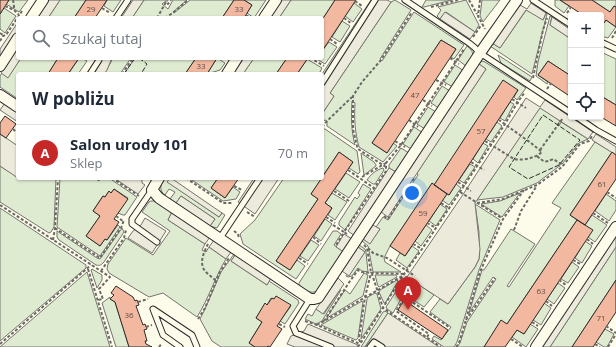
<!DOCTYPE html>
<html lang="pl">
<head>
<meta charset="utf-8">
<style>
	:root { --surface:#fff; --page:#f6f6f7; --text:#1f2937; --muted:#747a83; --line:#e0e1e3; --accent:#c62828 }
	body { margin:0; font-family:"Open Sans",sans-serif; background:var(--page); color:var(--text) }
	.controls { position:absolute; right:12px; top:12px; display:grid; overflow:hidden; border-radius:4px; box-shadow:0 1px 3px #0004 }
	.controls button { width:36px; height:36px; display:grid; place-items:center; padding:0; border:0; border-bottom:1px solid var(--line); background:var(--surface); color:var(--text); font:20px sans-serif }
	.you { position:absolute; left:412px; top:193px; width:14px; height:14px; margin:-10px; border:3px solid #fff; border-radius:50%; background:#1a73e8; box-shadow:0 0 0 6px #1a73e833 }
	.badge { display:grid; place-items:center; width:26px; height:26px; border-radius:50%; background:var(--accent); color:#fff; font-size:13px; font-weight:700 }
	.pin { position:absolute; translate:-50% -33px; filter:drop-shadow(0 1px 2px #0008) }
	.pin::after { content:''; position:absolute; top:21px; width:14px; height:12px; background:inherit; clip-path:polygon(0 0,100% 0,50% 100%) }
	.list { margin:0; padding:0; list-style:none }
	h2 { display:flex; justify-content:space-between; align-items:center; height:52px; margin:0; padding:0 16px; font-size:17px }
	h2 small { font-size:13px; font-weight:400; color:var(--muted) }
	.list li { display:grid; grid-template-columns:26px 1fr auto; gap:12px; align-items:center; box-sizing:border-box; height:56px; padding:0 16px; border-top:1px solid var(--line) }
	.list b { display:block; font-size:15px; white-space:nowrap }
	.list p { margin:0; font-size:13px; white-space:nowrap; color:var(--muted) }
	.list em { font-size:13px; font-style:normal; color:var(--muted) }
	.icon { flex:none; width:22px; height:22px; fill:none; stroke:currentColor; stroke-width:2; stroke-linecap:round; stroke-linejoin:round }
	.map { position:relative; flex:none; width:616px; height:347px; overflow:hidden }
	.search { position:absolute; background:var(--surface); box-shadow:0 1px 3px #0004; left:16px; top:16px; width:308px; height:44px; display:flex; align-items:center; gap:10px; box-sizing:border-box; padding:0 14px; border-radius:4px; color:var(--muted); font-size:15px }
	.panel { position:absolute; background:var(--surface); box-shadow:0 1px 3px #0004; left:16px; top:72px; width:308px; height:108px; border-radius:4px }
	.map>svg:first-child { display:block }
	.green { fill:#deebd1; stroke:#74746e }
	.parking { fill:#eceadb; stroke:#74746e }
	.building { fill:#f2b8a0; stroke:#2b2b2b }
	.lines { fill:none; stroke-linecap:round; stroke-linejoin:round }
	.lane-casing { stroke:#2b2b2b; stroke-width:7 }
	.street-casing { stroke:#2b2b2b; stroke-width:12 }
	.path { stroke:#6a6964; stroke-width:2; stroke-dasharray:3 2; stroke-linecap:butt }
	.lane { stroke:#fdfbea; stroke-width:5 }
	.street { stroke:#fdfbea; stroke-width:10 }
	.fence { stroke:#2b2b2b; stroke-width:1; stroke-dasharray:5 2; stroke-linecap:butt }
	.labels { text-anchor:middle; stroke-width:3; stroke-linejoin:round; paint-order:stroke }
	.number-label { font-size:8px; fill:#5d4e48 }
</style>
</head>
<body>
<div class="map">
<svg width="616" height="347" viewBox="0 0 616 347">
	<rect width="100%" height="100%" fill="#fdfbea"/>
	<path class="green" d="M 9,0 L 28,0 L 19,12 L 6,4 Z
		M 60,0 L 86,0 L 74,18 L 48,18 Z
		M 107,0 L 121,0 L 113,12 L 104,6 Z
		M 144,0 L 168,0 L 168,1 L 166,1 L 162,4 L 168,9 L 173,0 L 187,0 L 173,12 L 174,13 L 190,0 L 234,0 L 222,18 L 132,18 Z
		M 244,0 L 266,0 L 254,18 L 247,13 L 252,5 Z
		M 291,0 L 335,0 L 322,20 L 322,18 L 279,18 Z
		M 395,0 L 411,10 L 380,59 L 382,61 L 414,12 L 464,45 L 454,59 L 451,57 L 456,49 L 441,40 L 372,143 L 387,153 L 393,143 L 397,146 L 383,162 L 359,147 C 355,133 354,118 355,103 L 352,101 C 351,116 351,130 355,145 L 327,126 L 327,121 L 325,120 L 322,122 L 322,114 L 334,96 L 330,93 L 391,2 Z
		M 426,0 L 452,0 L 424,7 L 422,7 Z
		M 466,0 L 479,25 L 475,32 L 446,12 L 440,19 L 437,16 L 441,10 L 438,7 Z
		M 482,0 L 500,0 L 483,22 L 480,16 Z
		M 555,0 L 560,0 L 569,6 L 564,13 L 555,6 Z
		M 592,0 L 616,0 L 616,7 L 614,6 L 610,12 Z
		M 354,3 L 362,9 L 353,22 L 345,16 Z
		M 4,8 L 16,16 L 5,33 L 0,29 L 0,14 Z
		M 527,9 L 543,20 L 546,13 L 547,14 L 532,74 L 490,46 L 492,43 L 500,48 Z
		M 550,16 L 552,17 L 550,25 L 571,39 L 571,76 L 548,61 L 538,75 L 548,82 L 547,84 L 536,76 L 538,62 Z
		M 606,20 L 616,27 L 608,38 L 601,36 L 601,27 Z
		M 342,21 L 350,26 L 340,42 L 332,37 Z
		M 329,42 L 337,47 L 325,64 L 315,58 L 322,58 L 322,51 Z
		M 467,46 C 477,54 472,58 466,66 L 458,60 Z
		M 601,52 L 616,59 L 616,105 L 601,96 Z
		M 498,55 L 532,77 L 530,81 L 501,63 Z
		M 21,58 L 58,58 L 48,74 L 18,74 L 18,99 L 0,87 L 0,76 L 2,73 L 8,77 Z
		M 79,58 L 81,58 L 87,61 L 78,74 L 70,74 L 69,73 Z
		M 112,58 L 131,58 L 120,74 L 104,74 L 111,62 Z
		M 135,58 L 196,58 L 185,74 L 124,74 Z
		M 217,58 L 225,63 L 220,70 L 207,74 Z
		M 254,58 L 287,58 L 276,74 L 243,74 Z
		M 307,59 L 322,68 L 319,74 L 297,74 Z
		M 482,61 L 485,62 L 526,88 L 517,100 L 514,97 L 518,90 L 434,185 L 432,184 L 390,246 L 384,258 L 385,262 L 401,272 L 373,272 L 368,246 L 362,241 L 363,239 L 370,243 L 380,229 L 376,227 L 383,217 L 388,220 L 418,175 L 417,173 L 486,69 L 479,64 Z
		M 455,65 L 464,71 L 453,87 L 444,82 Z
		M 442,86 L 450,91 L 439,108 L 431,103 Z
		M 510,102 L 514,104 L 505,121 L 500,118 Z
		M 428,107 L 436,112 L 425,129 L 417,124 Z
		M 540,107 L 560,121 L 557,125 L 559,126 L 561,122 L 588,139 L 579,143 L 562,164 L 560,163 L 559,164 L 560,166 L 558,167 L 537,183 L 503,197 L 477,200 Z
		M 497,122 L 502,126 L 491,142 L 486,139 Z
		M 414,127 L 423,133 L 411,149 L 403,144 Z
		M 323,129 L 325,129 L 357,151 L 360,172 L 358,174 L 349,168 L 353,162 L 339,152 L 322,177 L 322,130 Z
		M 595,142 L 612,152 L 570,215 L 577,220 L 507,324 L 501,321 L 484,347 L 457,347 L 460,343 L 467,322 L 496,279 L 493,277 L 469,313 L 482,270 L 484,270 L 511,229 L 535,244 L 507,286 L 509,287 L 561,208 L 552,203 Z
		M 483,143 L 488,146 L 478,163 L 473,159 Z
		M 401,148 L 409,153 L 396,172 L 389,168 L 389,165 Z
		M 361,153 L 374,162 L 376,165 L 376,166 L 364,175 Z
		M 470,164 L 475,167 L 464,183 L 459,180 Z
		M 0,166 L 21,179 L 22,178 L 56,178 L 54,227 L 51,232 L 49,233 L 0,202 Z
		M 383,168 L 384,170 L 375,184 L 373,184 L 367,180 C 371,174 376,170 383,168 Z
		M 346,173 L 360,182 L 349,198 L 335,189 Z
		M 60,178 L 94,178 L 99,181 L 101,178 L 109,178 L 137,197 L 125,215 L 123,215 L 118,213 L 128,198 L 114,189 L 111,193 L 109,191 L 105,197 L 103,196 L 93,211 L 100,216 L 86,236 L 100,246 L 105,239 L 107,240 L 118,225 L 120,227 L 100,256 L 57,227 Z
		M 165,178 L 170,178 L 168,182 L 219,217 L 222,213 L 225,215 L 217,228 L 210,226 L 215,219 L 181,196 L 176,203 L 170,199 L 175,192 L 169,189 L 165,195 C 158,190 161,184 165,178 Z
		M 189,178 L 218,178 L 211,188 L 225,198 L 233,187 L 240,192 L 236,199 L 223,201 Z
		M 284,178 L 322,178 L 311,194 L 318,199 L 276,261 L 290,270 L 297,260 L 305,266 L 296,279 L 243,244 L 240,234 L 255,220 Z
		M 363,184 L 371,189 L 345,230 L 339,225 L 339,222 L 355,197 L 357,199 L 360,195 L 358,193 Z
		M 456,184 L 461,188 L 449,205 L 442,200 L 447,194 L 449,195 Z
		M 332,193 L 347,202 L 335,220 L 328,215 L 332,208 L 325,203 Z
		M 520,193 L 502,217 L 481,204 L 500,201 Z
		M 606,194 L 616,201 L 616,210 L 609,221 L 595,211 Z
		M 151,201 L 155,201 L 172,212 L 168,220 L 205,244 L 202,250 L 206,252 L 209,247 L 226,259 C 215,277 209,298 197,317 L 163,293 L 149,297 L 109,273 L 107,269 L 108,264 L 126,238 L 153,255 L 170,231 L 142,212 L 149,202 Z
		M 440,204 L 447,209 L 436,226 L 429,221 Z
		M 475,204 L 500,220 L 479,270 L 457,342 L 454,347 L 444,347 L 432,339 L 434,336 L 441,340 L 451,327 L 430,312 L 440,299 L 448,304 L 475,267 L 479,259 L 479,232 Z
		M 0,208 L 86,265 L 86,268 L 0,341 Z
		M 592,215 L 607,225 L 595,242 L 588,237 L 585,225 Z
		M 325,219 L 332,224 L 321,241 L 314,236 Z
		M 426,225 L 432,230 L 421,246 L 415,241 Z
		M 122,228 L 124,232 L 104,262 C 101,265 100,266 96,265 L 59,240 L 57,237 L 57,231 L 97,258 L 100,259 Z
		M 333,231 L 337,231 L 341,234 L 334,245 L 344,252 L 320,289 C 311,296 306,290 299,285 L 299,283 Z
		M 311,240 L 319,245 L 308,261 L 300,256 Z
		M 585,241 L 592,246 L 582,263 L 575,258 Z
		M 359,245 L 365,249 L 366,252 L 368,272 L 362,271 L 358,268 L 352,276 L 348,277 L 346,276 L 347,274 L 349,275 L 365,252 L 358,247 Z
		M 412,246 L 419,251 L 407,268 L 396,260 L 400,253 L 405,256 Z
		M 616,247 L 616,280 L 572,347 L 550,347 Z
		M 234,254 L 236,254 L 231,261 L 267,285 L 269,281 L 298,300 L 299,303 L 285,324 L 280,321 L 291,306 L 271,298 L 267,305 L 265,304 L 256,318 L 262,322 L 249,343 L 255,347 L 221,347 L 212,341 L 200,319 L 205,309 L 221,272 Z
		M 572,262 L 579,267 L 568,283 L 561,279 Z
		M 92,269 L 102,275 L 102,280 L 97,288 L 91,270 Z
		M 87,272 L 110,347 L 0,347 Z
		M 364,273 L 368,275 L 363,296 L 327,318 L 327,317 L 345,290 L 350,294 Z
		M 375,275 L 396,275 L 397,277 L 379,287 L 378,286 Z
		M 406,276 L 434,295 L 424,307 L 404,294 L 393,313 L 387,309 L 386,307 Z
		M 397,280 L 398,281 L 386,302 L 384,303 L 379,292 L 380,290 Z
		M 558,283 L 565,288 L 554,304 L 547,299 Z
		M 340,290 L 341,290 L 322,321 L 316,324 L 305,319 L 308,314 L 312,316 L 316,309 L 324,314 Z
		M 375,293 L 377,294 L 381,309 L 361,339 L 367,299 L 368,297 Z
		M 110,297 L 110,299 L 115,302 L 129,347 L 116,347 L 102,303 Z
		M 362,301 L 363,302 L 358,338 L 356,340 L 321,325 Z
		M 544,303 L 551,308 L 541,325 L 533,320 Z
		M 385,311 L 388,313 L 365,347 L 361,347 L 383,312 Z
		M 530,324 L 538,329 L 526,347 L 512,337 L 517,330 L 524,334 Z
		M 605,329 L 614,334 L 607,347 L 604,347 L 596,342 Z"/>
	<path class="parking" d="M 49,0 L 60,0 L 48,18 L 37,18 Z
		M 133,0 L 144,0 L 132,18 L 121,18 Z
		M 282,0 L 291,0 L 279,18 L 270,18 Z
		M 371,0 L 387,0 L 391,2 L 330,93 L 334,96 L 322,114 L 322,74 Z
		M 531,3 L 546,13 L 543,20 L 526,10 L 500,48 L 492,43 L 520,5 L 527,9 Z
		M 445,12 L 475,32 L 470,39 L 440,19 Z
		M 552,17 L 571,30 L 571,39 L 550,25 Z
		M 18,22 L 18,31 L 0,58 L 0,49 Z
		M 18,47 L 18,58 L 21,58 L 8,78 L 1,73 Z
		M 103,58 L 112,58 L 107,70 L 104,74 L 93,74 Z
		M 244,58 L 254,58 L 243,74 L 233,74 Z
		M 479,64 L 486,69 L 388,217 L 381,212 Z
		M 526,98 L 540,107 L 545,100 L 593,132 L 588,139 L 540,108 L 475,203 L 480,249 L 479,259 L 475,267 L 448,304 L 407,277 L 462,196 Z
		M 5,103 L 18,112 L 18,122 L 0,110 Z
		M 0,134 L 18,146 L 18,178 L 0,166 Z
		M 596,134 L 616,147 L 616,155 L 592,140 Z
		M 389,168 L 396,172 L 355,236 L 348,231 Z
		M 114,178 L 143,178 L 142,180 L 142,183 L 145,185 L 138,194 Z
		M 170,178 L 171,178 L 222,213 L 219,217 L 167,182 Z
		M 254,178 L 279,178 L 255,214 L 238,202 Z
		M 181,196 L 215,219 L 210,226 L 176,203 Z
		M 172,212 L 210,237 L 205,244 L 168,220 Z
		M 145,218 L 166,231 L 152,253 L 128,238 L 133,231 L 141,225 Z
		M 373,225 L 380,229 L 370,244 L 363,239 Z
		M 616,232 L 616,247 L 550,347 L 540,347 Z
		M 344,234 L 352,239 L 344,252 L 336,247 Z
		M 214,240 L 231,252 L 226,259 L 209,247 Z
		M 358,247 L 365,252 L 349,276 L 342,271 Z
		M 236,254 L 271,278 L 267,285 L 231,261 Z
		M 338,278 L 344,284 L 323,314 L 316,309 Z
		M 388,313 L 439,347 L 365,347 Z
		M 308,324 L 358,345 L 357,347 L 295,347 L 287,344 L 291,336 L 304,331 Z"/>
	<path class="building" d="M 0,0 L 9,0 L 0,14 Z
		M 86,0 L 107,0 L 95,18 L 74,18 Z
		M 234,0 L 244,0 L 252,5 L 244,18 L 222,18 Z
		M 335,0 L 356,0 L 322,51 L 322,20 Z
		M 560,0 L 592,0 L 610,12 L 614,6 L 616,7 L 616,27 L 606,20 L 601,27 L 601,15 L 583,15 Z
		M 441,40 L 456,49 L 387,153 L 372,143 Z
		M 58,58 L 79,58 L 68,74 L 48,74 Z
		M 196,58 L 217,58 L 207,74 L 185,74 Z
		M 287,58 L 308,58 L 297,74 L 276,74 Z
		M 548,61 L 571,76 L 571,97 L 538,75 Z
		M 503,80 L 518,90 L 449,195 L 434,185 Z
		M 601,96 L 616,105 L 616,126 L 601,117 Z
		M 5,116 L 16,124 L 6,138 L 0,134 L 0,123 Z
		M 339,152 L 353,162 L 325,203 L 332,208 L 290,270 L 276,261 L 318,199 L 311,194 Z
		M 612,152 L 616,155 L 616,179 L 585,225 L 570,215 Z
		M 218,178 L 239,178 L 225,198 L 211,188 Z
		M 432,183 L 447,194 L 405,256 L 390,246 Z
		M 114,189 L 128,199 L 114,219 L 119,222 L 107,240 L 105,239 L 100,246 L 86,236 L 100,216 L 93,211 L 103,196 L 105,197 L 109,191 L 111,193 Z
		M 577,220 L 593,230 L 524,334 L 517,330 L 505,347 L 484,347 L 501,320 L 507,324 Z
		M 616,280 L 616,312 L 593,347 L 572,347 Z
		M 116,286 L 133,297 L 135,301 L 137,300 L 139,305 L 136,306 L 143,325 L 145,324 L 147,329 L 144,330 L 147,341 L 145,341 L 146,344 L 152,347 L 129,347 L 115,302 L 110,299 L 114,295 L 111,293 Z
		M 276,296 L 291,305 L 277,326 L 282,329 L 270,347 L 268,346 L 267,347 L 255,347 L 249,343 L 262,322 L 256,318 L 265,303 L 267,305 L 272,298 L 274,299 Z
		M 404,300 L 448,330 L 442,339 L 398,310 Z"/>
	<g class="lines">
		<defs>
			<path id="lane" d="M 405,0 L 469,43 L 474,47 L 480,53 L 571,113
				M 533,0 L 571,25
				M 116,18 L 128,0
				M 601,42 L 616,49
				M 90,74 L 99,60 L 99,58
				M 322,83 L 375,0
				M 577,117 L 596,130 L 616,141
				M 152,190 L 132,219 L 132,224 L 157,242
				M 220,238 L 260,178
				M 310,299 L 293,326 L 296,333 L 331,347
				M 180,347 L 163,335 L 153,309 L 192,335 L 197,347
				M 370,347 L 374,342 L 382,347"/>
			<path id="street" d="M 31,18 L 43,0
				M 264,18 L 276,0
				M 0,66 L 18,38
				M 227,74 L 237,58
				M 0,95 L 18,107
				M 159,178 L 152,190 L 159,198 L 310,299 L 314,299 L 318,298 L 480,53 L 517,0
				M 536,347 L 616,227"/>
		</defs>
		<use href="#lane" class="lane-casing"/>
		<use href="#street" class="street-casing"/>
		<path class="path" d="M 13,0 L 14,6 L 14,10
			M 469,0 L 477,14
			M 480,0 L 478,16 L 485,29
			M 355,1 L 362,6
			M 5,6 L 14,10 L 19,15
			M 431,7 L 458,0
			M 102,8 L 110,13
			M 567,13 L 571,7
			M 246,15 L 250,18
			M 157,18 L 166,2 L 168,4 L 171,0
			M 165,18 L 174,12 L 188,0
			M 344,18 L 352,24
			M 0,33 L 5,36
			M 473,37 L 482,24
			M 612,38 L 616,31
			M 330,39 L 337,44
			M 0,41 L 3,36 L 6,35 L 22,11
			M 310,58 L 324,66
			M 450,58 L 459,64
			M 122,74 L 133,58
			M 533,78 L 543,30 L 547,18
			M 436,80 L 446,85
			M 547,89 L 551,83
			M 512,99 L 526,108
			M 423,100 L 432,106
			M 409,120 L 418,127
			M 322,125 L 323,126 L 327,121 L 352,97
			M 13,129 L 18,134
			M 395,141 L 405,147
			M 485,141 L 514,159 C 523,161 535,158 542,152 L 531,143 L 499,120
			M 540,150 L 563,118
			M 537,156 C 544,162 545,163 553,159 L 563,165
			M 471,162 L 484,170
			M 386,167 L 358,149 L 357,146 L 353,129 L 353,96 L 362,82 L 381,60 L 412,12
			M 348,170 L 374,188
			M 362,177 L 386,163
			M 97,178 L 98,179 L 99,178
			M 112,178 L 139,196
			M 186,178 L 223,203 L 233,203
			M 458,182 L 471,191
			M 234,186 L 242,190
			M 334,191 L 349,201
			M 460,192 L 503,219
			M 607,192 L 616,198
			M 441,203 L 449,208
			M 477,203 L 503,199 L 537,185 L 562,167 L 580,144 L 589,141 L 592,136
			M 0,205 L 110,277 L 99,289 L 103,299 L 98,300
			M 247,212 L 255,217
			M 593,213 L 608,223
			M 116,216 L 124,222
			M 384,216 L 388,219 L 415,177
			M 326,217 L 335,223
			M 427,223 L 436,228
			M 333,225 L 344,232 L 336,245
			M 55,228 L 100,258 L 121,228 L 124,220
			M 514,230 L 521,211 L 536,187
			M 234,231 L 238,234 L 239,238
			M 347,234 L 344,232 L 386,171 L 386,163 L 401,145 L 464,49
			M 313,237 L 321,244
			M 587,239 L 593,244
			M 53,240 L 55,228 L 58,178
			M 208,244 C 204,252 198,264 206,272 C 209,275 213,278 216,281
			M 413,244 L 422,249
			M 364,245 L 367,248 L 371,273 L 372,274 L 383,308 L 441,347
			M 368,248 L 373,253 L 387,258 L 415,276
			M 299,258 L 308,264
			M 573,260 L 580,264
			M 88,269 L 93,285 L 112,347
			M 101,271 L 124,238 L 126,230
			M 559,280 L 566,285
			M 546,301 L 552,306
			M 138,302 L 148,299
			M 198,319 L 205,308 L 220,272 L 229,258
			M 466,320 L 495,278
			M 305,321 L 317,325 L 360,344
			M 324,321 L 350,281 L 358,270 L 362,272 L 371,273
			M 532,322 L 538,326
			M 279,324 L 285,327
			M 317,325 L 404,275
			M 606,326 L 616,333
			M 146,327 L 152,325
			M 427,337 L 429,334 L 396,311 L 405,297 L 449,327
			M 511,339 L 523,347
			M 360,342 L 359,339 L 365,297 L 371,273 L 405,274
			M 0,344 L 91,265
			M 595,344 L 600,347
			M 159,347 L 162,343
			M 358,347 L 360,344 L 406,271 L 422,249 L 505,124 L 517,103 L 525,92
			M 456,347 L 459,343 L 480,272 L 503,219 L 524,190
			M 608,347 L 616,334"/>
		<use href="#lane" class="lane"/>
		<use href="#street" class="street"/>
		<path class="fence" d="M 139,58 L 147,64 L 141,74
			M 124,74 L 135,58
			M 543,115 L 580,140 L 559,165 L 528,179 L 509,167 Z"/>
	</g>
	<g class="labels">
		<g class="number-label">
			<text x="91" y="12">29</text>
			<text x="239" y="12">33</text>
			<text x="201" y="69">33</text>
			<text x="415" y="98">47</text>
			<text x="481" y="134">57</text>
			<text x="602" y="187">61</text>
			<text x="423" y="216">59</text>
			<text x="541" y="294">63</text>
			<text x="129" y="318">36</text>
			<text x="601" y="321">71</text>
		</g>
	</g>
</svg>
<div class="controls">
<button>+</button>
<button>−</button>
<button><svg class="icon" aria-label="locate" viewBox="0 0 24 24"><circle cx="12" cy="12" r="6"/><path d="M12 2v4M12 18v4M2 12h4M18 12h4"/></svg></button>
</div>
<div class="you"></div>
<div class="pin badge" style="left:408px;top:310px">A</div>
<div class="search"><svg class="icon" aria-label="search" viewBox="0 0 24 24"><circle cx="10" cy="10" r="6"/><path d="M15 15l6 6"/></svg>Szukaj tutaj</div>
<section class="panel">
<h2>W pobliżu<small></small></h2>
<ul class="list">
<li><span class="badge">A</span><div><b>Salon urody 101</b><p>Sklep</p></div><em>70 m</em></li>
</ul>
</section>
</div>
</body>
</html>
